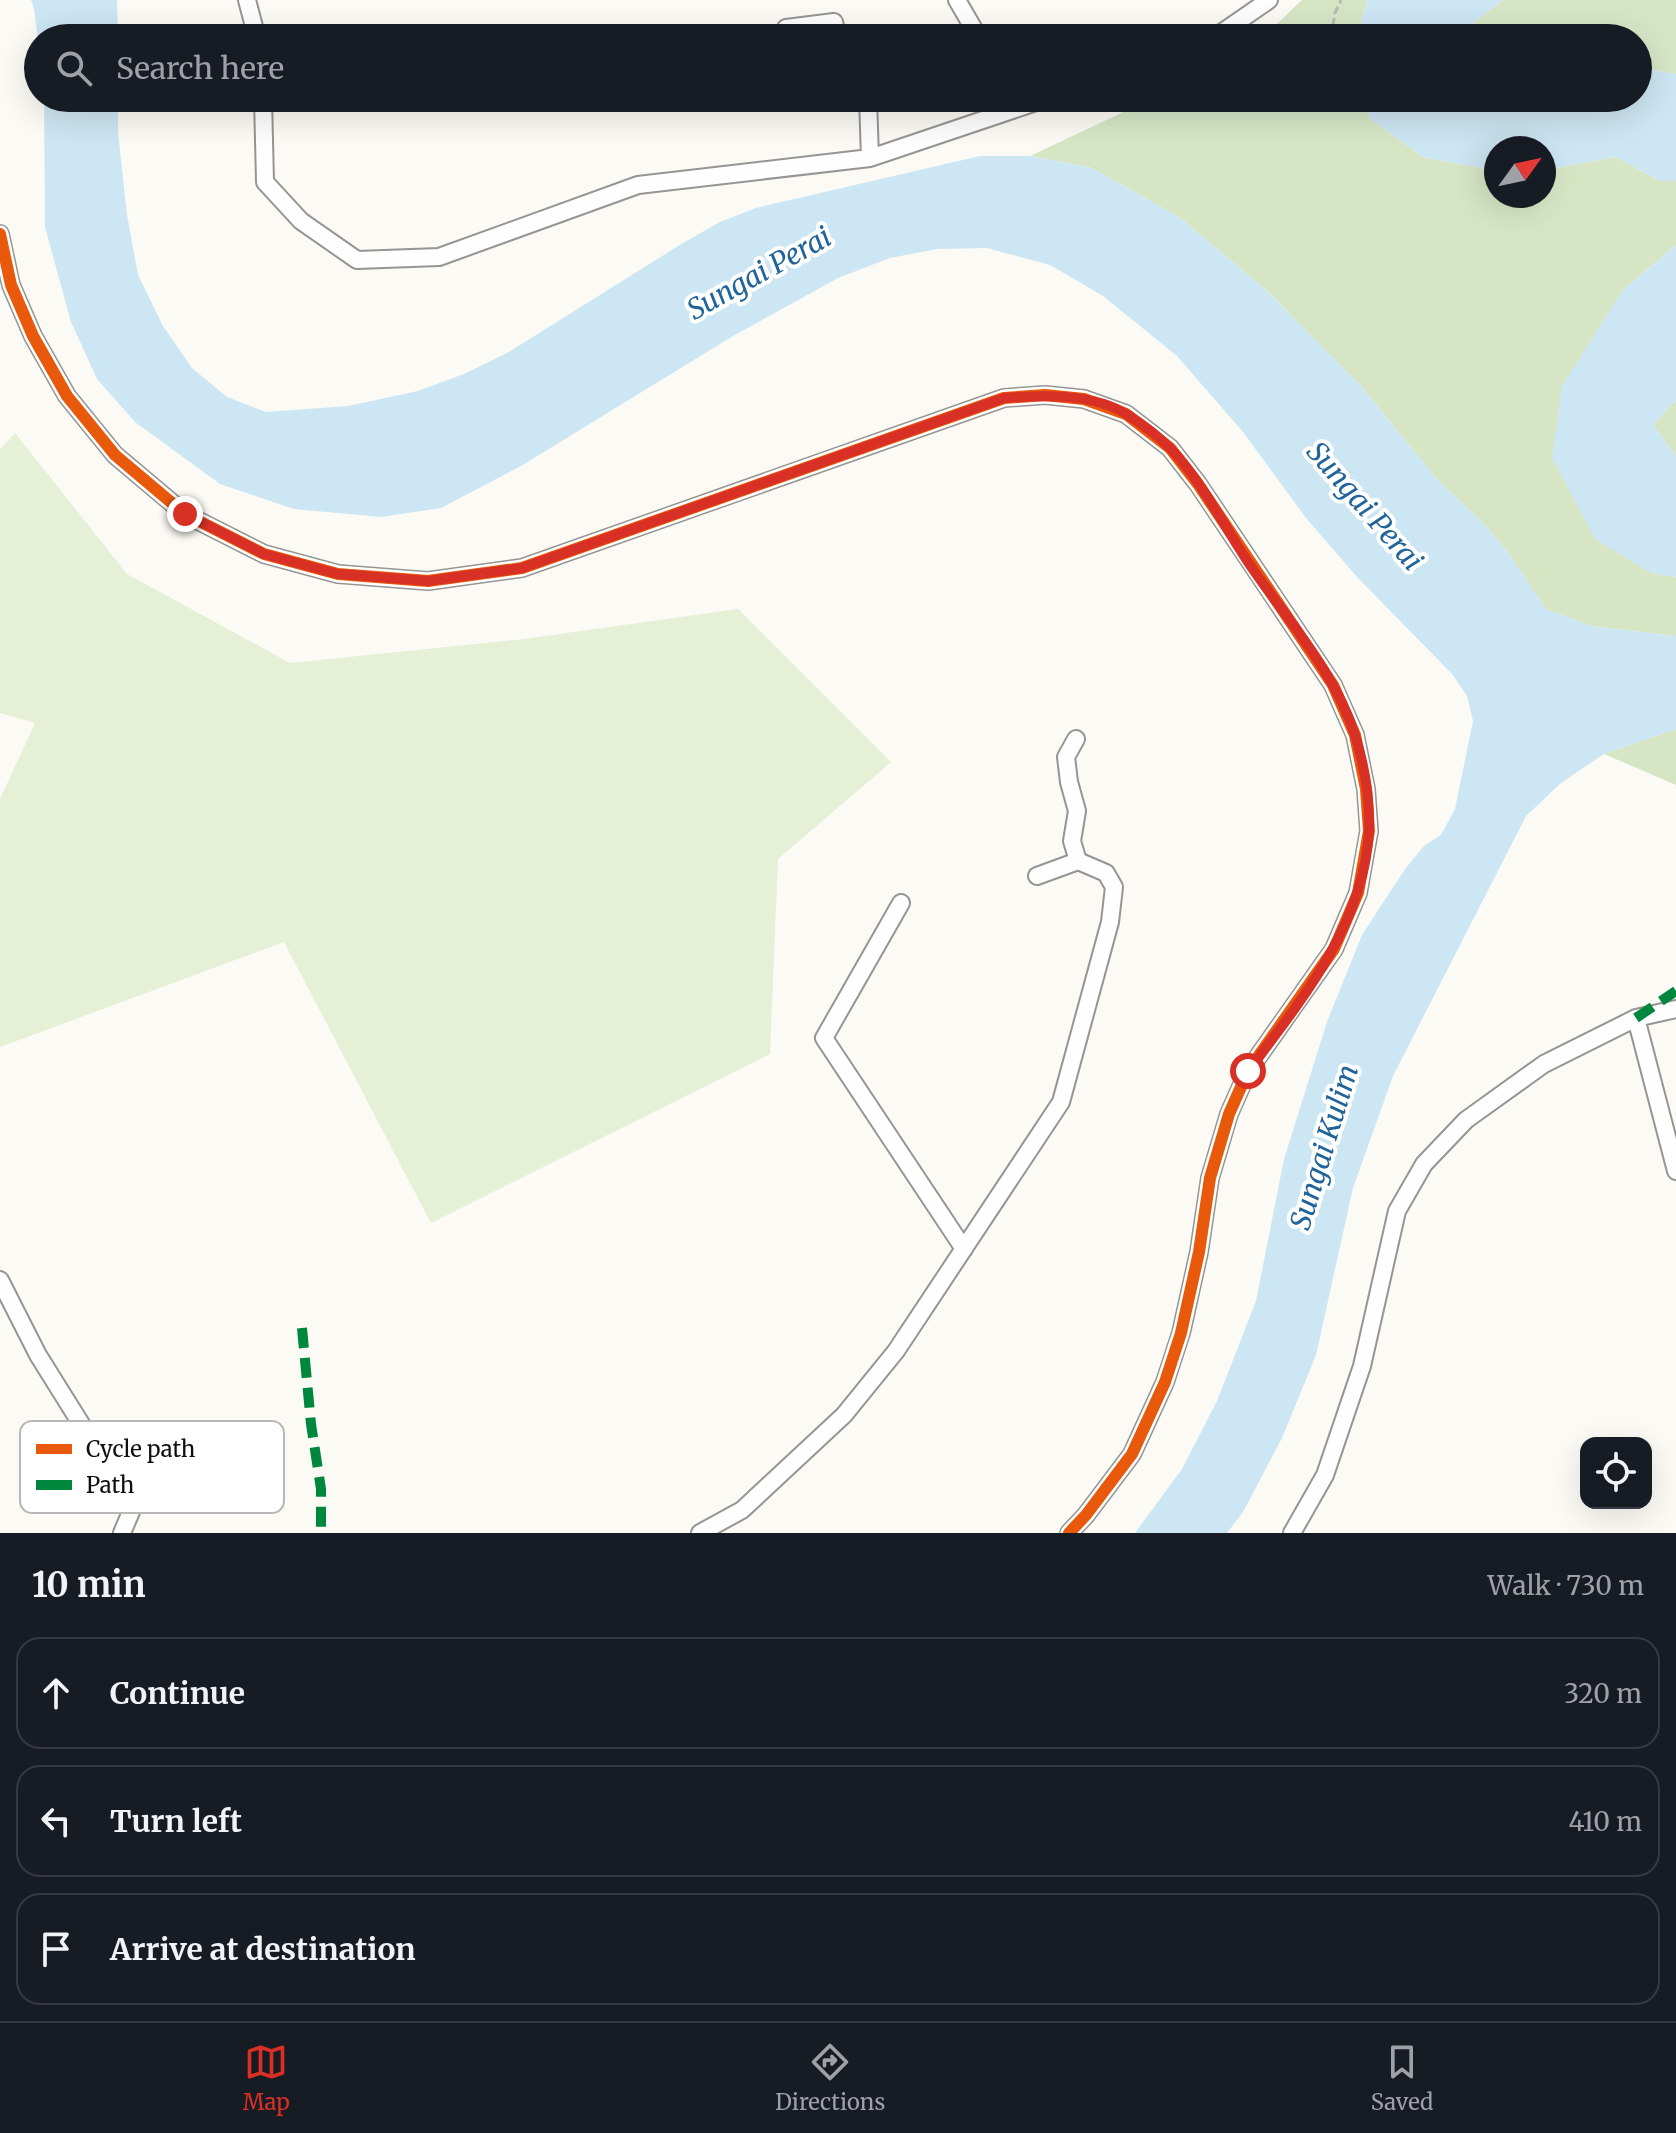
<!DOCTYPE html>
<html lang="en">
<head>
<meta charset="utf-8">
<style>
	:root { --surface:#171b24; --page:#242831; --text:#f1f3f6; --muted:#9ea1a6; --line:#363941; --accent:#d93025 }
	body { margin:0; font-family:Merriweather,serif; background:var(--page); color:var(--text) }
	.controls { position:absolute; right:24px; bottom:24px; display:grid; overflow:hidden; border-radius:16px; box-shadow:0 8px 32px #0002 }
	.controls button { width:72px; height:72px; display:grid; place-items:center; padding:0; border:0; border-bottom:2px solid var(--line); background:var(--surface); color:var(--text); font:40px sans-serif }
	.compass { position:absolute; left:1484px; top:136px; width:72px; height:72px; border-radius:50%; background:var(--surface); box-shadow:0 8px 32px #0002; rotate:57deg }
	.stop { position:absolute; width:24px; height:24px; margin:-18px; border:6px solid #d93025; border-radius:50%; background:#fff }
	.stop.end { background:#d93025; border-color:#fff; box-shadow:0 2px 8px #0008 }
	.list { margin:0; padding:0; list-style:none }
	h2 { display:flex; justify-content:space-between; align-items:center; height:104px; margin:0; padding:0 32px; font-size:34px }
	h2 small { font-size:26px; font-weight:400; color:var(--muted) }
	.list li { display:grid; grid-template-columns:52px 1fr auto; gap:24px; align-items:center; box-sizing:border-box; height:112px; margin:0 16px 16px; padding:0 16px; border:2px solid var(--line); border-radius:24px }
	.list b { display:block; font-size:30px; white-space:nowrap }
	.list em { font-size:26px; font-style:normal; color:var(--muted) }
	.icon { flex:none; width:44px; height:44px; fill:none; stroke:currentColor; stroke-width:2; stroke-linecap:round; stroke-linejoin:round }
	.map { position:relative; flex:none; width:1676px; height:1533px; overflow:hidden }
	.search { position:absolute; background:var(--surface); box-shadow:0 8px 32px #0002; left:24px; right:24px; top:24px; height:88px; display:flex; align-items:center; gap:20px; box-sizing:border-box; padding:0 28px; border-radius:44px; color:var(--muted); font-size:30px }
	.sheet { height:488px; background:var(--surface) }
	nav { display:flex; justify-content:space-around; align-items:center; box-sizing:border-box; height:112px; border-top:2px solid var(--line); background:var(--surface); font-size:22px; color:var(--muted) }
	nav a { display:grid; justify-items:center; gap:4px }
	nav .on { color:var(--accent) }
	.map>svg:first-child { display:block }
	.green { fill:#e5f0d6 }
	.forest { fill:#d6e6c5 }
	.water { fill:#cde6f3 }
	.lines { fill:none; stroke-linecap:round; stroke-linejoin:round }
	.street-casing { stroke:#959593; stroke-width:20 }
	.path { stroke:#b9b9b8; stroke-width:3; stroke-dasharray:8 4; stroke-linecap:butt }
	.street { stroke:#fefefe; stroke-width:16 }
	.quiet { stroke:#00873e; stroke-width:10; stroke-dasharray:20 10; stroke-linecap:butt }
	.cycleway-casing { stroke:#fff; stroke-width:17 }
	.cycleway { stroke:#e8590c; stroke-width:12 }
	.route { stroke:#d93025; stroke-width:10 }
	.labels { text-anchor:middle; stroke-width:8; stroke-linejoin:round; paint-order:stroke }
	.water-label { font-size:28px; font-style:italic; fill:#206499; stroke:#fff }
	.key { fill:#fff; stroke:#b7b7b7; stroke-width:2 }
	.key-label { font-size:22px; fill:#0f0f0f }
</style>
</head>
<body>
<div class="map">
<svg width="1676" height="1533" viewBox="0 0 1676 1533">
	<rect width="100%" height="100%" fill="#fbfaf5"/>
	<path class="green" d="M 15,433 L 127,574 L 290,663 L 524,639 L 738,609 L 891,762 L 778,859 L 770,1054 L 431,1223 L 284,942 L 0,1047 L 0,799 L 35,723 L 0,713 L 0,449 Z"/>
	<path class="forest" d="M 1302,0 L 1367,0 L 1357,38 L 1262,38 Z
		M 1503,0 L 1676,0 L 1676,74 L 1638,68 L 1638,38 L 1454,38 Z
		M 1153,98 L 1365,98 L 1370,119 L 1423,157 L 1496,171 L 1496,196 L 1544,196 L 1544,170 L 1616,157 L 1660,181 L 1676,181 L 1676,245 L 1622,291 L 1651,573 L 1676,577 L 1676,636 L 1591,626 L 1546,609 L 1507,551 L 1484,524 L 1436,478 L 1361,386 L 1266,290 L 1179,217 L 1092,168 L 1030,156 Z
		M 1676,400 L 1676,456 L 1653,425 Z
		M 1676,729 L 1676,785 L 1604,754 Z"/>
	<path class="water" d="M 31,0 L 117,0 L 118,38 L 38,38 L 38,40 L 34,9 Z
		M 1367,0 L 1503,0 L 1454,38 L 1357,38 Z
		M 1638,68 L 1676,74 L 1676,181 L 1660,181 L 1616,157 L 1544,170 L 1544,148 L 1496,148 L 1496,171 L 1423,157 L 1370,119 L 1365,98 L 1638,98 Z
		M 44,98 L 118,98 L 118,132 L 127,215 L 138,275 L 163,326 L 192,368 L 227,397 L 266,412 L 348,406 L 418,391 L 464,374 L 507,353 L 683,243 L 720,222 L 756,208 L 980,156 L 1030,156 L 1092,168 L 1179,217 L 1266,290 L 1361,386 L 1436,478 L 1484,524 L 1507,551 L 1546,609 L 1591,626 L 1676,636 L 1676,729 L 1604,754 L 1561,783 L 1526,816 L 1393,1076 L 1353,1188 L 1316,1355 L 1282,1438 L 1243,1512 L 1227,1533 L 1135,1533 L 1182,1469 L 1217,1401 L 1256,1301 L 1284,1159 L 1327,1022 L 1362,935 L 1405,869 L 1424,846 L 1441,835 L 1455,809 L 1473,721 L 1467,696 L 1453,675 L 1358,578 L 1306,518 L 1243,432 L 1177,356 L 1103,296 L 1050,265 L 987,248 L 937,249 L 890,258 L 838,278 L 733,336 L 521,466 L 441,508 L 381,517 L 294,509 L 220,484 L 135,422 L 97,379 L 71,322 L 45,227 Z
		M 1676,245 L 1676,400 L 1653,425 L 1676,456 L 1676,577 L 1651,573 L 1595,539 L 1552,458 L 1562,386 L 1622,291 Z"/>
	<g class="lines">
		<defs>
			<path id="street" d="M 247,0 L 257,38
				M 957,0 L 979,38
				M 786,28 L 834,22 L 838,38
				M 1214,38 L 1269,0
				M 263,98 L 265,182 L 301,221 L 357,260 L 439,257 L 638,185 L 870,158 L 1048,98
				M 868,98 L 870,158
				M 0,234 L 11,285 L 33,336 L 67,396 L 115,455 L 185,514 L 264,554 L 338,574 L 428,581 L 522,568 L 1004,398 L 1045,395 L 1084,399 L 1126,414 L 1170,448 L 1198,484 L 1333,685 L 1355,735 L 1366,789 L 1369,831 L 1358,893 L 1334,949 L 1248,1071 L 1229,1114 L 1210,1178 L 1199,1252 L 1181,1333 L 1165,1382 L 1132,1454 L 1086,1515 L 1069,1533
				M 1076,739 L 1066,757 L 1069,782 L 1077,811 L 1072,841 L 1078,861
				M 901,903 L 824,1038 L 964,1249
				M 1636,1018 L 1676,1171
				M 0,1280 L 38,1355 L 133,1507 L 122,1533
				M 700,1533 L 742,1510 L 844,1415 L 896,1351 L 1061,1102 L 1110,922 L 1114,887 L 1106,873 L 1078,861 L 1037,876
				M 1292,1533 L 1325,1475 L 1362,1366 L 1397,1211 L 1424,1164 L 1466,1120 L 1544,1064 L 1636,1018 L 1676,1009"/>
		</defs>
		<use href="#street" class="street-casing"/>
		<path class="path" d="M 1331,38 L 1335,13 L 1341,0
			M 1228,98 L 1226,107 L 1272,98"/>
		<use href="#street" class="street"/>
		<path class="quiet" d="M 1636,1018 L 1676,991
			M 302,1328 L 311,1424 L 321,1489 L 321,1533"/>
		<defs>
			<path id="cycleway" d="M 0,234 L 11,285 L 33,336 L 67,396 L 115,455 L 185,514 L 264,554 L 338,574 L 428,581 L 522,568 L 1004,398 L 1045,395 L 1084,399 L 1126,414 L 1170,448 L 1198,484 L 1333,685 L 1355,735 L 1366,789 L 1369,831 L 1358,893 L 1334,949 L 1248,1071 L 1229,1114 L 1210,1178 L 1199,1252 L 1181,1333 L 1165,1382 L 1132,1454 L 1086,1515 L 1069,1533"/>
		</defs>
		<use href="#cycleway" class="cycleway-casing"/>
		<use href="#cycleway" class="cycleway"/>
	</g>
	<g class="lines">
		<path class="route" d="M 185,514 L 264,554 L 338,574 L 428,581 L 522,568 L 1004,398 C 1042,395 1094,393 1128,415 C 1142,424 1159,437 1171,449 C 1203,483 1224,526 1250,565 C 1286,618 1335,672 1355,735 C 1364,764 1370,800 1369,831 C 1364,924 1302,1000 1248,1071"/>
	</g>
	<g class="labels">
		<g class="water-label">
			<text transform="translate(759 273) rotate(-29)" y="10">Sungai Perai</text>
			<text transform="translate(1365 506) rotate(49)" y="10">Sungai Perai</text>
			<text transform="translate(1324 1147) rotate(-73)" y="10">Sungai Kulim</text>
		</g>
	</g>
	<rect x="20" y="1421" width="264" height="92" rx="12" class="key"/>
	<rect x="36" y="1444" width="36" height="10" fill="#e8590c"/>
	<rect x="36" y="1480" width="36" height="10" fill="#00873e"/>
	<g class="key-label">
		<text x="86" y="1457">Cycle path</text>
		<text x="86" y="1493">Path</text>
	</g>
</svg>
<div class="controls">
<button><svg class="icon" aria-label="locate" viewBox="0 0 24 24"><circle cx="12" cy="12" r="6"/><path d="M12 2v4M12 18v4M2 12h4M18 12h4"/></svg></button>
</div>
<svg class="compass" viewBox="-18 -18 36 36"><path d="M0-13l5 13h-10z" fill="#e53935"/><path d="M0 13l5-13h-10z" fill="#9ea1a6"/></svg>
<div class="stop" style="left:1248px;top:1071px"></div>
<div class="stop end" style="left:185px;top:514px"></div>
<div class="search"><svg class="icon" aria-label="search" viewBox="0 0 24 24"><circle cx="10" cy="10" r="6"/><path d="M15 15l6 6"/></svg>Search here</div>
</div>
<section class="sheet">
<h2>10 min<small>Walk · 730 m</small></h2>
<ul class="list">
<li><svg class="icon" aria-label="ahead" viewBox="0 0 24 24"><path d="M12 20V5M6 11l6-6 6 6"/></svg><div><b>Continue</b></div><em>320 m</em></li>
<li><svg class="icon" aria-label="left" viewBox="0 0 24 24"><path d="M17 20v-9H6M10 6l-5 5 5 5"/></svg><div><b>Turn left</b></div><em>410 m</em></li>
<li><svg class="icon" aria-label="arrive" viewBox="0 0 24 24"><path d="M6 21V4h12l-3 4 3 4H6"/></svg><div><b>Arrive at destination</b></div></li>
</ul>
</section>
<nav>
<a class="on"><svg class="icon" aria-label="map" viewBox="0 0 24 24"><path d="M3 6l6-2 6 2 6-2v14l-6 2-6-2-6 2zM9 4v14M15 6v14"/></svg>Map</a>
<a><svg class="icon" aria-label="directions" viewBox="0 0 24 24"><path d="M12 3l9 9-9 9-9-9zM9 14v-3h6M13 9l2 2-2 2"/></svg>Directions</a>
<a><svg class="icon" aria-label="saved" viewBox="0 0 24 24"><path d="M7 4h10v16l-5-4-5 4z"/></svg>Saved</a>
</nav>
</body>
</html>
